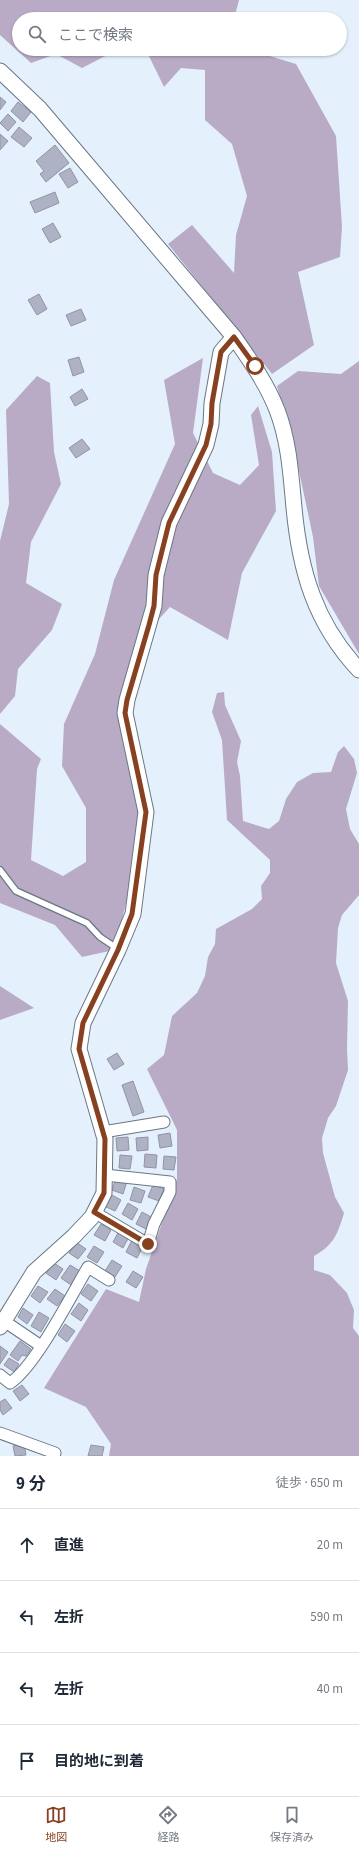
<!DOCTYPE html>
<html lang="ja">
<head>
<meta charset="utf-8">
<style>
	:root { --surface:#fff; --page:#f6f6f7; --text:#1f2937; --muted:#747a83; --line:#e0e1e3; --accent:#884120 }
	body { margin:0; font-family:"Source Sans 3","Noto Sans JP",sans-serif; background:var(--page); color:var(--text) }
	.stop { position:absolute; width:12px; height:12px; margin:-9px; border:3px solid #884120; border-radius:50%; background:#fff }
	.stop.end { background:#884120; border-color:#fff; box-shadow:0 1px 4px #0008 }
	.list { margin:0; padding:0; list-style:none }
	h2 { display:flex; justify-content:space-between; align-items:center; height:52px; margin:0; padding:0 16px; font-size:17px }
	h2 small { font-size:13px; font-weight:400; color:var(--muted) }
	.list li { display:grid; grid-template-columns:26px 1fr auto; gap:12px; align-items:center; box-sizing:border-box; height:72px; padding:0 16px; border-top:1px solid var(--line) }
	.list b { display:block; font-size:15px; white-space:nowrap }
	.list em { font-size:13px; font-style:normal; color:var(--muted) }
	.icon { flex:none; width:22px; height:22px; fill:none; stroke:currentColor; stroke-width:2; stroke-linecap:round; stroke-linejoin:round }
	.map { position:relative; flex:none; width:359px; height:1456px; overflow:hidden }
	.search { position:absolute; background:var(--surface); box-shadow:0 1px 3px #0004; left:12px; right:12px; top:12px; height:44px; display:flex; align-items:center; gap:10px; box-sizing:border-box; padding:0 14px; border-radius:22px; color:var(--muted); font-size:15px }
	.sheet { height:340px; background:var(--surface) }
	nav { display:flex; justify-content:space-around; align-items:center; box-sizing:border-box; height:56px; border-top:1px solid var(--line); background:var(--surface); font-size:11px; color:var(--muted) }
	nav a { display:grid; justify-items:center; gap:2px }
	nav .on { color:var(--accent) }
	.map>svg:first-child { display:block }
	.forest { fill:#b9abc5 }
	.building { fill:#afb2c4; stroke:#9194a6 }
	.lines { fill:none; stroke-linecap:round; stroke-linejoin:round }
	.lane-casing { stroke:#697784; stroke-width:8 }
	.street-casing { stroke:#697784; stroke-width:13 }
	.secondary-casing { stroke:#697784; stroke-width:17 }
	.lane { stroke:#fff; stroke-width:5.5 }
	.street { stroke:#fff; stroke-width:11 }
	.secondary { stroke:#fff; stroke-width:15 }
	.route { stroke:#884120; stroke-width:5 }
</style>
</head>
<body>
<div class="map">
<svg width="359" height="1456" viewBox="0 0 359 1456">
	<rect width="100%" height="100%" fill="#e4f1fc"/>
	<path class="forest" d="M 0,0 L 239,0 L 234,19 L 19,19 L 19,49 L 119,49 L 82,68 L 56,54 L 31,63 L 0,35 Z
		M 149,49 L 247,49 L 296,64 L 336,136 L 342,227 L 340,257 L 298,272 L 314,345 L 272,374 L 168,244 L 192,225 L 234,273 L 236,235 L 247,196 L 232,144 L 205,120 L 205,70 L 181,68 L 164,87 L 148,54 Z
		M 203,358 L 193,433 L 213,473 L 240,485 L 259,465 L 251,415 L 258,406 L 272,452 L 276,511 L 242,573 L 228,640 L 170,607 L 149,630 L 121,710 L 144,811 L 130,888 L 114,950 L 82,957 L 55,925 L 0,903 L 0,724 L 41,759 L 37,769 L 31,860 L 63,876 L 86,862 L 86,808 L 62,766 L 64,724 L 95,654 L 114,580 L 175,444 L 164,380 Z
		M 359,361 L 359,654 L 319,586 L 313,537 L 295,452 L 277,386 L 298,371 L 341,374 Z
		M 37,376 L 50,383 L 54,452 L 61,484 L 31,542 L 26,583 L 62,604 L 52,630 L 18,669 L 15,696 L 0,714 L 0,541 L 9,504 L 6,410 Z
		M 224,692 L 225,705 L 241,741 L 237,762 L 240,776 L 243,821 L 269,829 L 279,821 L 286,799 L 297,782 L 313,773 L 331,772 L 338,752 L 344,746 L 354,759 L 357,773 L 346,809 L 350,829 L 359,844 L 359,895 L 342,915 L 338,928 L 336,963 L 348,1001 L 347,1049 L 348,1070 L 336,1106 L 328,1118 L 322,1138 L 323,1153 L 335,1197 L 344,1213 C 338,1233 334,1245 314,1256 L 314,1270 L 330,1275 L 347,1293 L 354,1310 L 353,1328 L 359,1336 L 359,1456 L 109,1456 L 111,1444 L 86,1407 L 44,1388 L 106,1289 L 139,1302 L 146,1269 L 177,1179 L 177,1130 L 147,1069 L 164,1055 L 172,1016 L 197,993 L 205,976 L 208,957 L 215,944 L 216,929 L 252,909 L 262,899 L 261,886 L 270,873 L 270,860 L 227,820 L 222,740 L 212,712 L 217,693 Z
		M 0,986 L 34,1008 L 0,1020 Z"/>
	<path class="building" d="M 0,97 L 6,102 L 0,110 Z
		M 18,102 L 31,112 L 23,122 L 11,111 Z
		M 8,114 L 16,122 L 8,131 L 0,123 Z
		M 19,127 L 32,138 L 24,147 L 11,137 Z
		M 0,134 L 8,141 L 0,150 Z
		M 55,145 L 69,163 L 46,182 L 40,174 L 44,171 L 36,161 Z
		M 70,168 L 78,182 L 68,188 L 59,174 Z
		M 55,192 L 59,203 L 35,213 L 30,202 Z
		M 53,223 L 61,237 L 50,243 L 42,229 Z
		M 39,294 L 47,309 L 37,315 L 28,300 Z
		M 81,309 L 86,320 L 71,326 L 66,315 Z
		M 79,357 L 84,372 L 73,376 L 68,360 Z
		M 82,389 L 88,399 L 75,406 L 70,397 Z
		M 82,439 L 90,449 L 76,458 L 69,448 Z
		M 117,1053 L 124,1064 L 114,1070 L 107,1059 Z
		M 133,1081 L 144,1112 L 133,1116 L 122,1085 Z
		M 170,1133 L 172,1146 L 160,1148 L 158,1135 Z
		M 128,1137 L 129,1150 L 117,1151 L 116,1138 Z
		M 148,1137 L 148,1150 L 137,1151 L 136,1138 Z
		M 145,1154 L 157,1155 L 156,1168 L 144,1167 Z
		M 120,1155 L 132,1156 L 130,1169 L 119,1168 Z
		M 164,1156 L 176,1157 L 174,1170 L 163,1169 Z
		M 116,1178 L 127,1181 L 123,1194 L 112,1190 Z
		M 153,1185 L 164,1189 L 159,1201 L 148,1197 Z
		M 134,1187 L 145,1191 L 141,1203 L 130,1200 Z
		M 110,1194 L 121,1200 L 115,1211 L 104,1206 Z
		M 128,1203 L 138,1209 L 132,1220 L 122,1214 Z
		M 142,1212 L 153,1218 L 146,1229 L 136,1224 Z
		M 101,1224 L 111,1230 L 105,1241 L 94,1235 Z
		M 119,1231 L 129,1237 L 123,1248 L 113,1242 Z
		M 132,1240 L 143,1246 L 137,1258 L 126,1252 Z
		M 76,1242 L 86,1249 L 78,1259 L 69,1253 Z
		M 94,1246 L 104,1252 L 97,1263 L 87,1257 Z
		M 112,1260 L 122,1266 L 115,1277 L 105,1271 Z
		M 54,1263 L 63,1269 L 56,1280 L 46,1273 Z
		M 70,1265 L 80,1271 L 71,1285 L 61,1278 Z
		M 133,1271 L 143,1277 L 136,1288 L 126,1282 Z
		M 88,1284 L 98,1291 L 91,1301 L 81,1294 Z
		M 38,1286 L 48,1292 L 40,1303 L 31,1296 Z
		M 55,1289 L 65,1296 L 57,1306 L 47,1299 Z
		M 79,1303 L 88,1310 L 81,1321 L 71,1314 Z
		M 23,1308 L 33,1315 L 27,1324 L 18,1317 Z
		M 39,1312 L 49,1318 L 41,1332 L 31,1326 Z
		M 65,1324 L 75,1331 L 67,1342 L 58,1335 Z
		M 20,1341 L 31,1349 L 26,1356 L 22,1355 L 18,1361 L 10,1355 Z
		M 0,1346 L 8,1352 L 0,1364 Z
		M 9,1358 L 19,1364 L 14,1372 L 4,1365 Z
		M 22,1385 L 29,1394 L 20,1401 L 13,1391 Z
		M 5,1399 L 12,1408 L 3,1415 L 0,1410 L 0,1402 Z
		M 24,1444 L 26,1455 L 15,1456 L 13,1446 Z
		M 91,1445 L 104,1447 L 102,1456 L 88,1456 Z"/>
	<g class="lines">
		<defs>
			<path id="lane" d="M 0,870 L 16,891 L 87,923 L 100,937 L 118,949"/>
			<path id="street" d="M 103,1132 L 164,1122
				M 94,1212 L 148,1244 L 154,1224 L 170,1192 L 170,1182 L 105,1175
				M 4,1321 L 41,1346
				M 0,1375 L 10,1383 C 35,1367 71,1296 88,1267 L 109,1280
				M 0,1433 L 55,1453 L 54,1456"/>
			<path id="secondary" d="M 0,71 L 40,109 L 234,337 C 250,360 267,384 277,410 C 289,441 291,475 294,508 C 300,571 315,623 359,670
				M 0,1327 L 34,1272 L 74,1236 L 92,1217 L 104,1193 L 105,1139 L 79,1049 L 83,1023 L 118,950 L 133,914 L 146,812 L 125,713 L 127,700 L 154,606 L 156,575 L 169,523 L 206,445 L 211,424 L 212,403 L 221,352 L 234,337"/>
		</defs>
		<use href="#lane" class="lane-casing"/>
		<use href="#street" class="street-casing"/>
		<use href="#secondary" class="secondary-casing"/>
		<use href="#lane" class="lane"/>
		<use href="#street" class="street"/>
		<use href="#secondary" class="secondary"/>
	</g>
	<g class="lines">
		<path class="route" d="M 148,1244 L 94,1212 L 104,1193 L 105,1139 L 79,1049 L 83,1023 L 118,950 L 132,914 L 146,812 L 125,713 L 127,700 L 149,625 L 154,606 L 156,575 L 169,523 L 206,445 L 211,424 L 212,403 L 221,352 L 234,337 L 255,366"/>
	</g>
</svg>
<div class="stop" style="left:255px;top:366px"></div>
<div class="stop end" style="left:148px;top:1244px"></div>
<div class="search"><svg class="icon" aria-label="search" viewBox="0 0 24 24"><circle cx="10" cy="10" r="6"/><path d="M15 15l6 6"/></svg>ここで検索</div>
</div>
<section class="sheet">
<h2>9 分<small>徒歩 · 650 m</small></h2>
<ul class="list">
<li><svg class="icon" aria-label="ahead" viewBox="0 0 24 24"><path d="M12 20V5M6 11l6-6 6 6"/></svg><div><b>直進</b></div><em>20 m</em></li>
<li><svg class="icon" aria-label="left" viewBox="0 0 24 24"><path d="M17 20v-9H6M10 6l-5 5 5 5"/></svg><div><b>左折</b></div><em>590 m</em></li>
<li><svg class="icon" aria-label="left" viewBox="0 0 24 24"><path d="M17 20v-9H6M10 6l-5 5 5 5"/></svg><div><b>左折</b></div><em>40 m</em></li>
<li><svg class="icon" aria-label="arrive" viewBox="0 0 24 24"><path d="M6 21V4h12l-3 4 3 4H6"/></svg><div><b>目的地に到着</b></div></li>
</ul>
</section>
<nav>
<a class="on"><svg class="icon" aria-label="map" viewBox="0 0 24 24"><path d="M3 6l6-2 6 2 6-2v14l-6 2-6-2-6 2zM9 4v14M15 6v14"/></svg>地図</a>
<a><svg class="icon" aria-label="directions" viewBox="0 0 24 24"><path d="M12 3l9 9-9 9-9-9zM9 14v-3h6M13 9l2 2-2 2"/></svg>経路</a>
<a><svg class="icon" aria-label="saved" viewBox="0 0 24 24"><path d="M7 4h10v16l-5-4-5 4z"/></svg>保存済み</a>
</nav>
</body>
</html>
